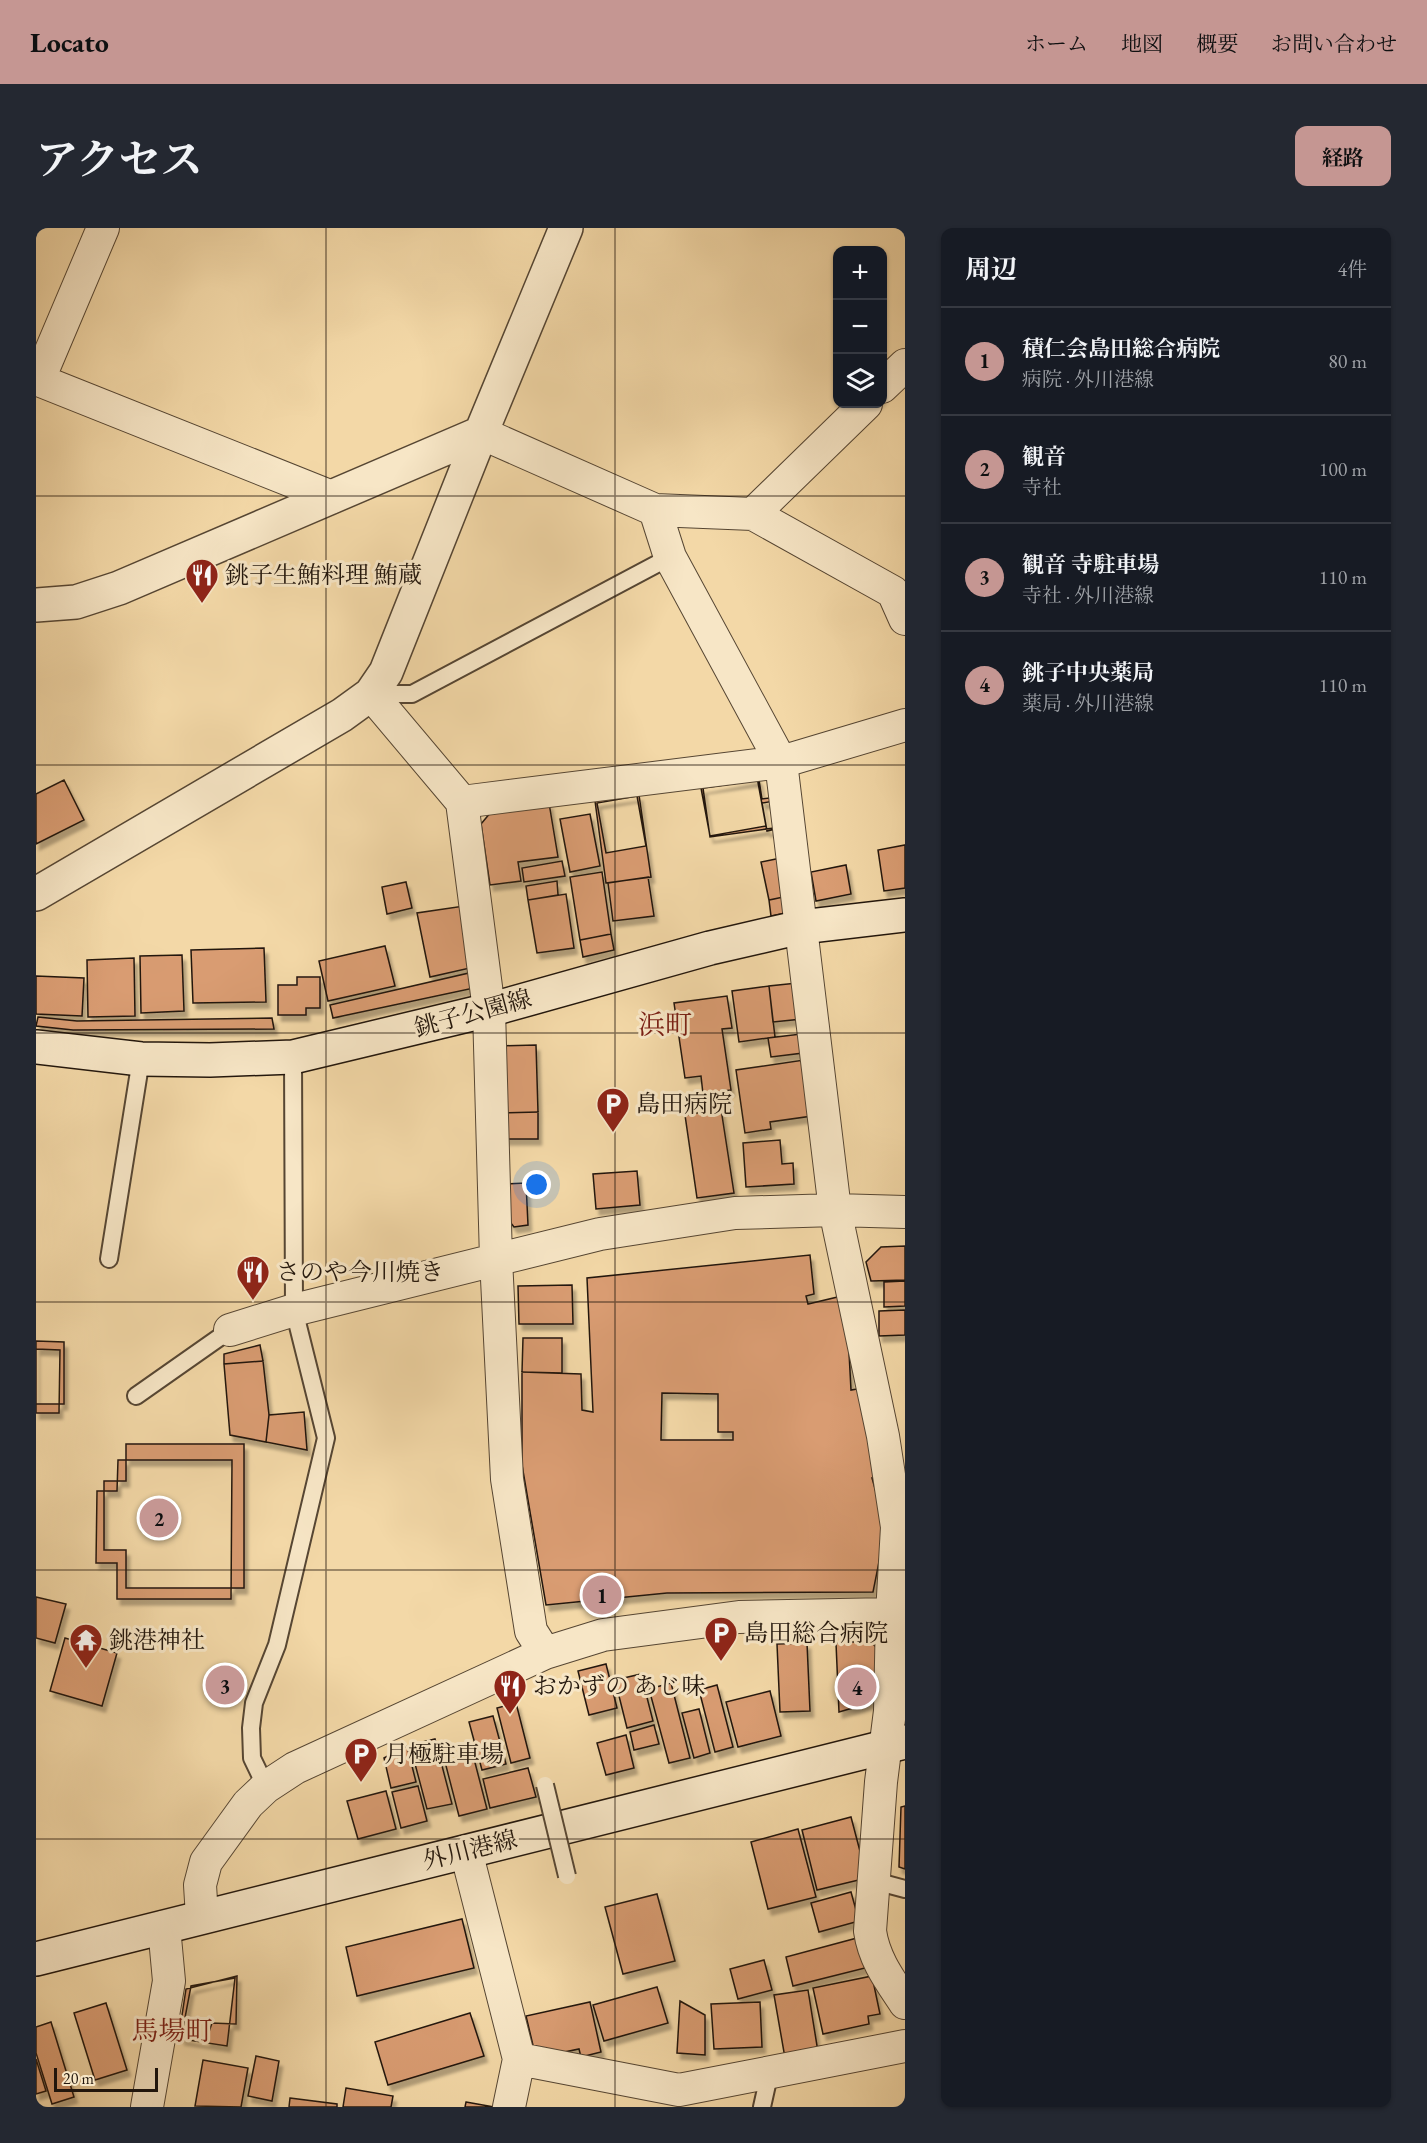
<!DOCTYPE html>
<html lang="ja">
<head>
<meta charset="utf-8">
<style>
	:root { --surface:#171b24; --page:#242831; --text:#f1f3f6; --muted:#9ea1a6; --line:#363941; --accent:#c59692 }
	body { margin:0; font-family:"EB Garamond","Noto Serif JP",serif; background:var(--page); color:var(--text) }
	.controls { position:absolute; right:18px; top:18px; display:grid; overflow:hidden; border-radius:12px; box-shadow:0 2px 4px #0004 }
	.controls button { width:54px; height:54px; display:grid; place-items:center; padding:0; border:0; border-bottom:2px solid var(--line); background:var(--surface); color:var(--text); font:30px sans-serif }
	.scale { position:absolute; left:18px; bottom:15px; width:104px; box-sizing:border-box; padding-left:6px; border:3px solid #22160c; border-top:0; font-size:16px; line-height:21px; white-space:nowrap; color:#22160c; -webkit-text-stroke:4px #f7e6c6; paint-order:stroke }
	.you { position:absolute; left:501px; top:957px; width:21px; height:21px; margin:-15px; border:4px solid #fff; border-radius:50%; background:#1a73e8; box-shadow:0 0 0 9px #1a73e833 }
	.badge { display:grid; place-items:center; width:39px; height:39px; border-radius:50%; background:var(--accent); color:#111; font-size:20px; font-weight:700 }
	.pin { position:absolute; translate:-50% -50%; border:3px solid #fff; box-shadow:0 2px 6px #0006 }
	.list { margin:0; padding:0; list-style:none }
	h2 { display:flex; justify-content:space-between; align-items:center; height:78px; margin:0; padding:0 24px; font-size:26px }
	h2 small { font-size:20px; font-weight:400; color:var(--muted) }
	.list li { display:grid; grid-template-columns:39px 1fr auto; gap:18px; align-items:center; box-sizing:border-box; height:108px; padding:0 24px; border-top:2px solid var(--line) }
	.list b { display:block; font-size:22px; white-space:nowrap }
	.list p { margin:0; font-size:20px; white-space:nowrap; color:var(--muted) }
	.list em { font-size:20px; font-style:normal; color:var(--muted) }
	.icon { flex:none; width:33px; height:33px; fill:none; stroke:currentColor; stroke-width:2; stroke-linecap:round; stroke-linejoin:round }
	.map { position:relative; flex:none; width:869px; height:1879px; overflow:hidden; border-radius:12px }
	header { display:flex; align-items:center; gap:36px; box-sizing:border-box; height:84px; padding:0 30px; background:var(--accent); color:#111 }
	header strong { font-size:28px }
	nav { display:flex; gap:33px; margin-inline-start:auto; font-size:21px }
	.intro { display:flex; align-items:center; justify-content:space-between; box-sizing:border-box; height:144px; padding:0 36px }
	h1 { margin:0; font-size:42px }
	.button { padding:15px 27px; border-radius:12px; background:var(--accent); color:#111; font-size:21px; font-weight:700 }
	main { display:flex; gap:36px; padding:0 36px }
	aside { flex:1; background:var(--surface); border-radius:12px; box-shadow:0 2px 4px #0004 }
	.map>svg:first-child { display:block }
	.building { fill:#d99c72; stroke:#22160c; stroke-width:1.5; fill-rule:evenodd; filter:url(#shadow) }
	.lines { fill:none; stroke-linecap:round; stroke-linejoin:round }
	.service-casing { stroke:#564633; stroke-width:20 }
	.minor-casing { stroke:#564633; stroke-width:34 }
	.tertiary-casing { stroke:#564633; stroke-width:36 }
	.secondary-casing { stroke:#22160c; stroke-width:36 }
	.service { stroke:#f7e6c6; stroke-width:16 }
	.minor { stroke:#f7e6c6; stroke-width:32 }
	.tertiary { stroke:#f7e6c6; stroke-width:33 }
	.secondary { stroke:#f7e6c6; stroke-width:33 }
	.service-bridge-casing { stroke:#564633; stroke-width:20; stroke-linecap:butt }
	.service-bridge { stroke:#f7e6c6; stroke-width:16 }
	.grid { fill:none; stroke:#22160c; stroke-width:1.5; stroke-opacity:0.55 }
	.labels { text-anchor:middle; stroke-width:6; stroke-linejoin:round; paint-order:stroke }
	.poi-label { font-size:24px; fill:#22160c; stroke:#f7e6c6; text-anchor:start }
	.street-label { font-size:24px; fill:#22160c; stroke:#f7e6c6 }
	.quarter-label { font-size:27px; fill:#7a1f14; stroke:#f7e6c6 }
</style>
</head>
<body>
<header>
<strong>Locato</strong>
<nav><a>ホーム</a><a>地図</a><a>概要</a><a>お問い合わせ</a></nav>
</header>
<div class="intro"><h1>アクセス</h1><a class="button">経路</a></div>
<main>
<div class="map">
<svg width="869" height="1879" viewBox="0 0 869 1879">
	<defs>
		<filter id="shadow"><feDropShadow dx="3.5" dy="6" stdDeviation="1.5" flood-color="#0004"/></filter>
	</defs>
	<rect width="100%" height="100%" fill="#f3d8a7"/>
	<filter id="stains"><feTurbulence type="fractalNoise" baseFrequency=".00333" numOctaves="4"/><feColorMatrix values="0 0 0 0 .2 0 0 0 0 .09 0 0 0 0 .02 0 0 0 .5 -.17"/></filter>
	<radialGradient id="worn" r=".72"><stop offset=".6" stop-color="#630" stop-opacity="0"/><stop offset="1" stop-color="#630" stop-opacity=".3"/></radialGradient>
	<path class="building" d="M 721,549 L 730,598 L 674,608 L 665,560 Z
		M 28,552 L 48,592 L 0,616 L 0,566 Z
		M 723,552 L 726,571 L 741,569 L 745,599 L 674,609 L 667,560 Z
		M 603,567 L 615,649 L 570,655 L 559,573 Z
		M 601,568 L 610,618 L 570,625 L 561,575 Z
		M 744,572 L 749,599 L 731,603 L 726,575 Z
		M 513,575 L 522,629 L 482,634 L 485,653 L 454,657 L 445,596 L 455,584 Z
		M 554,586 L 564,638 L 534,644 L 524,591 Z
		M 869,617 L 869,660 L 848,663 L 842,622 Z
		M 750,629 L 757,667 L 733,672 L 725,634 Z
		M 526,633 L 529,648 L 488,654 L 486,640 Z
		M 810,637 L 815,666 L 780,673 L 775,644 Z
		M 566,644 L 575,706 L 544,712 L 534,649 Z
		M 612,649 L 618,688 L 577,693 L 572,655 Z
		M 521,653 L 522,667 L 492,672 L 490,658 Z
		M 370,654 L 376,680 L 351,686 L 346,659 Z
		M 530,666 L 538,720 L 501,725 L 492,672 Z
		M 757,667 L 760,683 L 735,688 L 733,672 Z
		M 428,678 L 434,740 L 394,749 L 381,685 Z
		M 575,706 L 578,722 L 547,729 L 544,712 Z
		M 349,718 L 359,758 L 292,773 L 283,733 Z
		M 228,720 L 230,774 L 157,775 L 155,722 Z
		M 146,727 L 148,783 L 105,785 L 104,728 Z
		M 98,730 L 99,788 L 52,789 L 51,732 Z
		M 433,745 L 438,760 L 297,790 L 294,777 Z
		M 0,748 L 48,750 L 46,788 L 0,786 Z
		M 261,749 L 284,749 L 284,780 L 270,780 L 270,787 L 242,787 L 242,757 L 261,757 Z
		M 761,755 L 766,791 L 737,794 L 733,758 Z
		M 733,758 L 739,809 L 703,814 L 696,763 Z
		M 691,768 L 696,800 L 686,801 L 695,862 L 667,866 L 665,848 L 649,850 L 638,775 Z
		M 2,789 L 41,793 L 236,790 L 238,801 L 37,802 L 0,798 Z
		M 765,806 L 767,825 L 735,829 L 732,810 Z
		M 500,817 L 502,884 L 463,885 L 462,818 Z
		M 768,832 L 776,888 L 734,894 L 735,901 L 709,905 L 700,842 Z
		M 685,881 L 698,965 L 661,970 L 649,887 Z
		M 502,884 L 502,911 L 464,911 L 463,885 Z
		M 744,912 L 746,936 L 757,935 L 758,956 L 710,959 L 707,915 Z
		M 601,943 L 604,977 L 560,981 L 557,946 Z
		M 490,955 L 492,997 L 478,999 L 471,990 L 469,956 Z
		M 869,1018 L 869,1052 L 835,1053 L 830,1034 L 845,1019 Z
		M 774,1027 L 778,1066 L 770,1068 L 772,1076 L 810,1067 L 815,1162 L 827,1160 L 848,1250 L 836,1250 L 847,1289 L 845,1324 L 837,1364 L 631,1365 L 510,1377 L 486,1237 L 486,1144 L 545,1146 L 546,1182 L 557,1184 L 551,1050 ZM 626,1165 L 682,1166 L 682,1204 L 697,1204 L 697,1212 L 625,1212 Z
		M 869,1053 L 869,1078 L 848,1079 L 848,1054 Z
		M 536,1057 L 537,1096 L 483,1096 L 482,1058 Z
		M 869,1082 L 869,1107 L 843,1108 L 843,1083 Z
		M 487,1110 L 526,1110 L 526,1145 L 486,1144 Z
		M 0,1113 L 28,1114 L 28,1176 L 0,1176 Z
		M 224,1117 L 227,1133 L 188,1136 L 188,1126 Z
		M 0,1121 L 24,1122 L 23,1185 L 0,1185 Z
		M 227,1133 L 233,1187 L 230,1214 L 194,1207 L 188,1136 Z
		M 268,1184 L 271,1222 L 230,1214 L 233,1187 Z
		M 90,1216 L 208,1216 L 208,1360 L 90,1360 L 90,1322 L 68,1322 L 68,1253 L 90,1253 Z
		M 82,1232 L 196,1232 L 195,1371 L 81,1371 L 81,1335 L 60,1335 L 61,1263 L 81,1263 Z
		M 0,1369 L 30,1376 L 19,1415 L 0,1410 Z
		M 29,1410 L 81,1425 L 66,1478 L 14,1463 Z
		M 834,1413 L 842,1421 L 841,1473 L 803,1484 L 800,1415 Z
		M 771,1415 L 774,1483 L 744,1484 L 741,1416 Z
		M 570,1436 L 581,1480 L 553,1487 L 542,1443 Z
		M 605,1446 L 617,1493 L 591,1500 L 579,1452 Z
		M 635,1455 L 654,1530 L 633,1535 L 613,1461 Z
		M 681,1457 L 697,1519 L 679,1524 L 663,1462 Z
		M 734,1463 L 745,1508 L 702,1519 L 690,1474 Z
		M 480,1475 L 494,1530 L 475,1535 L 461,1480 Z
		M 663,1481 L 674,1525 L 658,1530 L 646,1485 Z
		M 457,1488 L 470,1536 L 446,1542 L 433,1494 Z
		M 618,1497 L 623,1516 L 598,1522 L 594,1504 Z
		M 590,1507 L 598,1540 L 570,1547 L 561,1515 Z
		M 399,1511 L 416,1576 L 391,1581 L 374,1517 Z
		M 371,1518 L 380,1554 L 355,1560 L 348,1530 Z
		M 437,1527 L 451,1581 L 423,1588 L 409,1534 Z
		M 492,1540 L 500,1569 L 454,1580 L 447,1551 Z
		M 382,1558 L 391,1593 L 365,1600 L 356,1564 Z
		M 350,1563 L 360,1601 L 322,1611 L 311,1573 Z
		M 869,1578 L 869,1641 L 863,1639 L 865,1579 Z
		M 815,1589 L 831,1650 L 781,1662 L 766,1602 Z
		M 762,1601 L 780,1669 L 732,1681 L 715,1614 Z
		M 815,1664 L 823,1693 L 783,1704 L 775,1675 Z
		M 621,1666 L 639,1733 L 587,1746 L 569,1679 Z
		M 426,1691 L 438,1740 L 321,1768 L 310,1719 Z
		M 821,1710 L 829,1740 L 757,1758 L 750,1729 Z
		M 728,1732 L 736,1762 L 702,1771 L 694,1741 Z
		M 201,1748 L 200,1796 L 176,1795 L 170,1813 L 143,1807 L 150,1761 Z
		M 836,1748 L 844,1786 L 832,1788 L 833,1796 L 787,1806 L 777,1760 Z
		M 199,1750 L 191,1818 L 145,1811 L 155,1758 Z
		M 621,1759 L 632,1795 L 568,1813 L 557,1777 Z
		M 772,1762 L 782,1824 L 749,1830 L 738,1767 Z
		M 644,1773 L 669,1787 L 669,1827 L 641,1825 Z
		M 554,1774 L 565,1824 L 545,1829 L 543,1821 L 500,1830 L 490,1788 Z
		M 724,1774 L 726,1819 L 678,1821 L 675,1776 Z
		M 70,1775 L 91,1842 L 59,1852 L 38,1785 Z
		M 434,1785 L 448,1828 L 352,1857 L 339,1814 Z
		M 15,1794 L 38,1869 L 16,1876 L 0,1825 L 0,1799 Z
		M 220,1828 L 243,1833 L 236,1873 L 212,1868 Z
		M 0,1831 L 10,1863 L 0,1866 Z
		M 167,1832 L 212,1840 L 205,1879 L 159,1878 Z
		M 310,1860 L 357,1868 L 355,1879 L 307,1879 Z
		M 254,1870 L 301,1876 L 301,1879 L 253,1879 Z
		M 430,1874 L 458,1879 L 429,1879 Z"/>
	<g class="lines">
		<defs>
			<path id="service" d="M 336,466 L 376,466 L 634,329
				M 73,1031 L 105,831
				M 100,1168 L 194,1102
				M 230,1559 L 216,1530 L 215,1500 L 218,1475 L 241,1417 L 290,1210 L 258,1082 L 257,829
				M 839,1653 L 869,1661
				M 726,1879 L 734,1843"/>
			<path id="minor" d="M 0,151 L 296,269
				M 3,151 L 67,0
				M 846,159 L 869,137
				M 445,205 L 619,282 L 717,286 L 857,364 L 869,391
				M 619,282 L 634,329 L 745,534 L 799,982 L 847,1208 L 861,1299 L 856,1386 L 854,1483 L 845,1554 L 834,1703 C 838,1731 853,1751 869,1775
				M 717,286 L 830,176
				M 335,466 L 426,574 L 453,782 L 460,1031 L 471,1251 L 495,1403 L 509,1425
				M 426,574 L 745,534 L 869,497
				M 194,1102 L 258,1082 L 564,1006 L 699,985 L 799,982 L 869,984
				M 430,1623 L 483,1831 L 473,1879
				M 166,1689 L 164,1657 L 170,1634 L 212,1576 L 230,1559 L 259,1540 L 509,1425 L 567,1407 L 703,1389 L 856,1386
				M 483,1831 L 643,1862 L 869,1818
				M 111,1879 L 133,1753 L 128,1699"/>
			<path id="tertiary" d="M 0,377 L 40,374 L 83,360 L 445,205 L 530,0
				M 0,666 L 306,487 L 335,466 L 350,444 L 445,205"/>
			<path id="secondary" d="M 0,819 L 105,831 L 174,832 L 257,829 L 453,782 L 674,720 L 765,699 L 869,687
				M 0,1731 L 869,1514"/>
		</defs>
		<use href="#service" class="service-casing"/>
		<use href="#minor" class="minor-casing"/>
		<use href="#tertiary" class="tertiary-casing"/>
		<use href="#secondary" class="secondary-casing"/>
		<use href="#service" class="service"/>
		<use href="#minor" class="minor"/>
		<use href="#tertiary" class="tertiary"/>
		<use href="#secondary" class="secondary"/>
		<defs>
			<path id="service-bridge" d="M 509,1557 L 531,1648"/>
		</defs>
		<use href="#service-bridge" class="service-bridge-casing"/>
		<use href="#service-bridge" class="service-bridge"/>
	</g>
	<path class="grid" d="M 290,0 L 290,1879M 579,0 L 579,1879M 0,268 L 869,268M 0,537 L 869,537M 0,805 L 869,805M 0,1074 L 869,1074M 0,1342 L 869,1342M 0,1611 L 869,1611"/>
	<defs>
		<symbol id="restaurant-pin" viewBox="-11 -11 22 30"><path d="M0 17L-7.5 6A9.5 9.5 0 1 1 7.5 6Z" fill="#8f2418" stroke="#f7e6c6"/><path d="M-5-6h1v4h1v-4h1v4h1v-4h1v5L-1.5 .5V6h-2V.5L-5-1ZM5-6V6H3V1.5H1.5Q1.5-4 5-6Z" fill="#fff"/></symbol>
		<symbol id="parking-pin" viewBox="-11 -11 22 30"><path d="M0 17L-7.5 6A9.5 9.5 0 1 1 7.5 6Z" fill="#8f2418" stroke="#f7e6c6"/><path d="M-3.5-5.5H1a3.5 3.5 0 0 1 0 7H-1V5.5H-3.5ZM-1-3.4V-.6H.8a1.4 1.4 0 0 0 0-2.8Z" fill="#fff"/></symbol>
		<symbol id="temple-pin" viewBox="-11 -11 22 30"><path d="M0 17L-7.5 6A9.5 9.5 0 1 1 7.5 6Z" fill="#8f2418" stroke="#f7e6c6"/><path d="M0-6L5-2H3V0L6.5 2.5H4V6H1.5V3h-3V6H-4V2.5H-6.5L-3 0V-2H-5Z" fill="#fff"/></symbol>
	</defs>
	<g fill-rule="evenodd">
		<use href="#restaurant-pin" x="147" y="328" width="38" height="52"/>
		<use href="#parking-pin" x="558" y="857" width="38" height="52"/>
		<use href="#restaurant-pin" x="198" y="1025" width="38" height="52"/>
		<use href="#parking-pin" x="666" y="1386" width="38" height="52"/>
		<use href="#temple-pin" x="31" y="1393" width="38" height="52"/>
		<use href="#restaurant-pin" x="455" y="1439" width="38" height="52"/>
		<use href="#parking-pin" x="306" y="1507" width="38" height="52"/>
	</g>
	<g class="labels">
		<g class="poi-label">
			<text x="189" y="355">銚子生鮪料理 鮪蔵</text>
			<text x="600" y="884">島田病院</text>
			<text x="240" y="1052">さのや今川焼き</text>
			<text x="708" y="1413">島田総合病院</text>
			<text x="73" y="1420">銚港神社</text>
			<text x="497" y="1466">おかずの あじ味</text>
			<text x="348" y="1534">月極駐車場</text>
		</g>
		<g class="street-label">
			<text transform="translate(437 785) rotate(-15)" y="8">銚子公園線</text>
			<text transform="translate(434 1622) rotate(-14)" y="8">外川港線</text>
		</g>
		<g class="quarter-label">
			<text x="629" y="806">浜町</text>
			<text x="136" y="1812">馬場町</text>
		</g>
	</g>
	<rect width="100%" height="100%" filter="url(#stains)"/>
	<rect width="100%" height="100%" fill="url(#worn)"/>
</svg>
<div class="controls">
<button>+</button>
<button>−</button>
<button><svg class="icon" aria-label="layers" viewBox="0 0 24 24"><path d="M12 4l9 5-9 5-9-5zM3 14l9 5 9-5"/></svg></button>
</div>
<div class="scale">20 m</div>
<div class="you"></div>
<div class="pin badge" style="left:566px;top:1367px">1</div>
<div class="pin badge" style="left:123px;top:1290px">2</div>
<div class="pin badge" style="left:189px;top:1457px">3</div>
<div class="pin badge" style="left:821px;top:1459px">4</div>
</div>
<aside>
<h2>周辺<small>4件</small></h2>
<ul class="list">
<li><span class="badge">1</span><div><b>積仁会島田総合病院</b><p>病院 · 外川港線</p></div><em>80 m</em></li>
<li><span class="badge">2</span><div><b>観音</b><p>寺社</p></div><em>100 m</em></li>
<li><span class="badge">3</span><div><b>観音 寺駐車場</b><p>寺社 · 外川港線</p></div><em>110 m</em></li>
<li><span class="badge">4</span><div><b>銚子中央薬局</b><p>薬局 · 外川港線</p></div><em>110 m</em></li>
</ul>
</aside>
</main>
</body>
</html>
